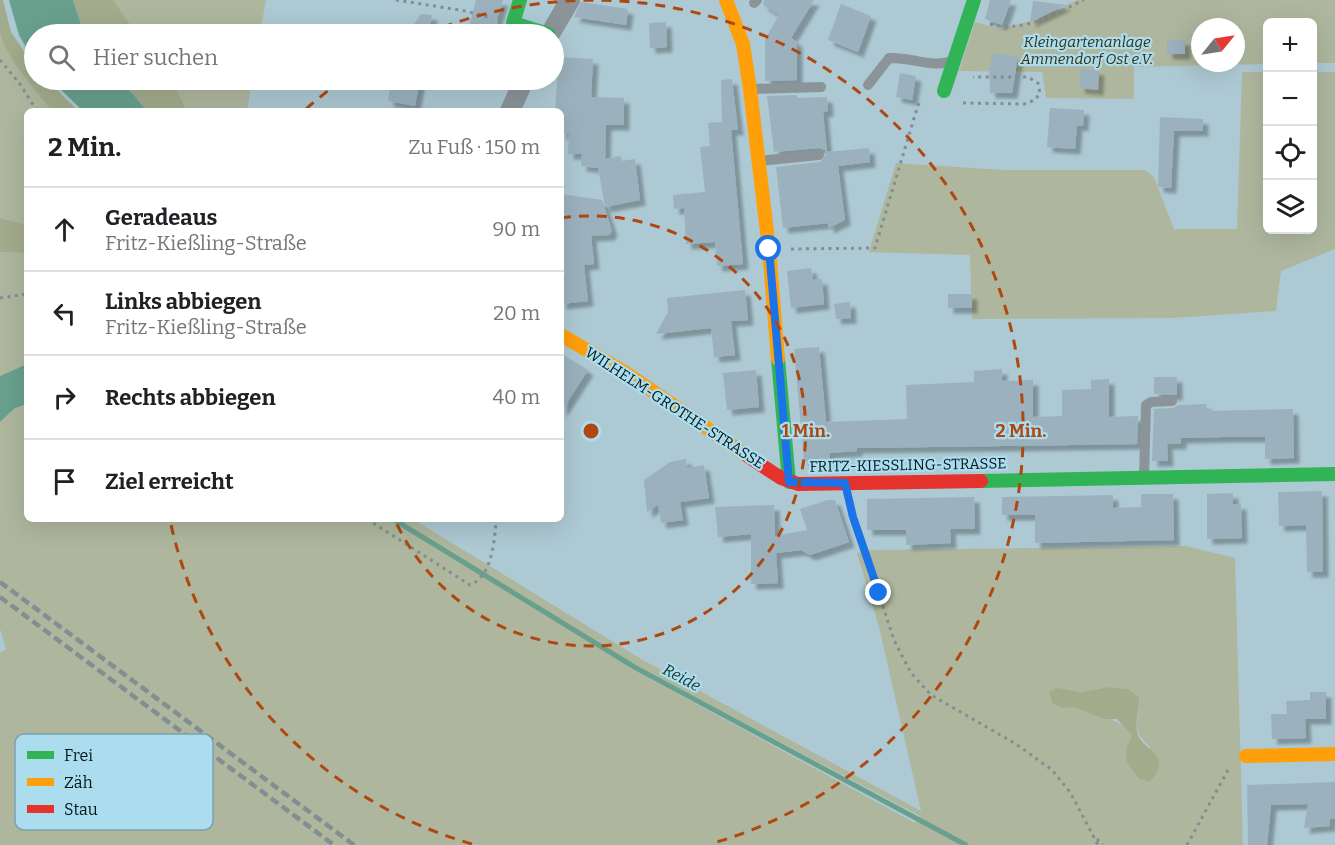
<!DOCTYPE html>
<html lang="de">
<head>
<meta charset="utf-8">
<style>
	:root { --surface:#fff; --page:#f2f2f2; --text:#202124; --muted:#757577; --line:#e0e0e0 }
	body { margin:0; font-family:Bitter,serif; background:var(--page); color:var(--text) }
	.controls { position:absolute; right:18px; top:18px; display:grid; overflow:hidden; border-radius:9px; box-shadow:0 6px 24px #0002 }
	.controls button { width:54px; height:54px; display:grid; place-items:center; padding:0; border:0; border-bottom:2px solid var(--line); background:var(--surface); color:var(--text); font:30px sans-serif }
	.compass { position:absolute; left:1191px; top:18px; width:54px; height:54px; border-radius:50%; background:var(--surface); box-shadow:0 6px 24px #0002; rotate:60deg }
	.stop { position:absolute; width:18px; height:18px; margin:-14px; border:4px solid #1a73e8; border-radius:50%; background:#fff }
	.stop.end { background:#1a73e8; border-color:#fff; box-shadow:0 2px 6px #0008 }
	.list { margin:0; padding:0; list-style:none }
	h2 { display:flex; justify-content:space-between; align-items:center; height:78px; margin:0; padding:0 24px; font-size:26px }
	h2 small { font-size:20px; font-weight:400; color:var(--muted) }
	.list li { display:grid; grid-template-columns:39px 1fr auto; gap:18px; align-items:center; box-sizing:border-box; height:84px; padding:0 24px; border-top:2px solid var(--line) }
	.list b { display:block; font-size:22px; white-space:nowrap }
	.list p { margin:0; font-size:20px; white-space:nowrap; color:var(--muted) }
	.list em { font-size:20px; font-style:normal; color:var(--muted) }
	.icon { flex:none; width:33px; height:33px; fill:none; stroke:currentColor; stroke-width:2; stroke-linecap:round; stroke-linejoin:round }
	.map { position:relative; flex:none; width:1335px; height:845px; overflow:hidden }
	.search { position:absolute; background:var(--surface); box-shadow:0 6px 24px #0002; left:24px; top:24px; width:540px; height:66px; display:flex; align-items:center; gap:15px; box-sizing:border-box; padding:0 21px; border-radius:33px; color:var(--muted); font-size:22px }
	.panel { position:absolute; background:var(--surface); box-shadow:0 6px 24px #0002; left:24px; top:108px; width:540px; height:414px; border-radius:9px }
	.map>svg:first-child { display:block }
	.green { fill:#aeb79e; fill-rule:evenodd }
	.forest { fill:#a3ab8d }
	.water { fill:#69a08d }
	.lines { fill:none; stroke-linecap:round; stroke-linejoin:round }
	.stream { stroke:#69a08d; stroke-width:5 }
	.building { fill:#9bb2be; filter:url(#shadow) }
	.path { stroke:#828e92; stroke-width:3; stroke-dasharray:3 4.5; stroke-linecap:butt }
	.lane { stroke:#8b9599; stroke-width:10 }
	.street { stroke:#8b9599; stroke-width:20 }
	.fast { stroke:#30b455; stroke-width:14 }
	.slow { stroke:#ff9f0a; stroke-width:14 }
	.jam { stroke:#e5322d; stroke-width:14 }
	.rail { stroke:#828e92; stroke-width:4.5; stroke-dasharray:9 4.5; stroke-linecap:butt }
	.route { stroke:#1a73e8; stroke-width:8 }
	.ring { fill:none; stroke:#af4810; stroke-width:3; stroke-dasharray:10 8 }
	.labels { text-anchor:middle; stroke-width:4.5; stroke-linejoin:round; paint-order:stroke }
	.park-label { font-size:15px; font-style:italic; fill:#353114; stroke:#abddef }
	.street-label { font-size:15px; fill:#03161c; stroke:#abddef }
	.water-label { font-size:16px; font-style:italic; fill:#163527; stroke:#abddef }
	.key { fill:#abddef; stroke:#79a1b0; stroke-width:1.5 }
	.key-label { font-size:16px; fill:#03161c }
	.centre { fill:#af4810; stroke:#abddef; stroke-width:3 }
	.ring-label { font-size:18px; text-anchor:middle; font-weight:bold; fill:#af4810; stroke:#abddef; stroke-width:4.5; stroke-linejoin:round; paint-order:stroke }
</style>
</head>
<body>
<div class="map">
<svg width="1335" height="845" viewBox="0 0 1335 845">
	<defs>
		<filter id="shadow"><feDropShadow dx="5.5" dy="5.5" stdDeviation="1.5" flood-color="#0004"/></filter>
	</defs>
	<rect width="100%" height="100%" fill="#adc9d3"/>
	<path class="green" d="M 113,0 L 266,0 L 260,34 L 137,34 Z
		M 1077,0 L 1335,0 L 1335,63 L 1313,63 L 1312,22 L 1268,22 L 1267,64 L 1134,67 L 1134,99 L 1046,98 L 1042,72 L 959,71 L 975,22 L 1000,29 L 1038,19 ZM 1200,27 L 1236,27 L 1236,63 L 1200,63 Z
		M 0,33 L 7,49 L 52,111 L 27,111 L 27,225 L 0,218 Z
		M 1242,72 L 1267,72 L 1268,230 L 1312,230 L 1313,72 L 1335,72 L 1335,249 L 1281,271 L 1276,311 L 1173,318 L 972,319 L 970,255 L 869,252 L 896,163 L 1003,170 L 1145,170 L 1154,177 L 1174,229 L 1237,229 Z
		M 172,80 L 252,80 L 247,111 L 187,111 Z
		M 0,252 L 27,253 L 27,364 L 0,376 Z
		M 27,404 L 27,519 L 413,519 L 641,659 L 921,811 L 880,631 L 857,553 L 870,550 L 1186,546 L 1235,558 L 1243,845 L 0,845 L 0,653 L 6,649 L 0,629 L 0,422 L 15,408 ZM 515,593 L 637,666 L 920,816 L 915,823 L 634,670 ZM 1109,687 L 1128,689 L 1139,697 C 1141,722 1128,728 1151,748 L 1127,746 L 1132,736 C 1118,716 1097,716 1074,707 L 1066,690 L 1081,692 Z"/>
	<path class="forest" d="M 0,0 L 3,0 L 11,32 L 34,66 L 34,80 L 47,80 L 78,111 L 52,111 C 37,91 6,58 0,33 C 0,23 0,10 0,0 Z
		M 73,0 L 113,0 L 137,34 L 84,34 Z
		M 121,80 L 172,80 L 187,111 L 147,111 Z
		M 0,218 L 27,225 L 27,253 L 0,252 Z
		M 1109,687 L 1128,689 L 1139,697 C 1140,710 1134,723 1138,735 C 1145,752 1175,756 1149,782 L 1139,779 L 1126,761 L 1127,746 L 1132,736 L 1117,719 L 1105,719 L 1074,707 L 1063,708 L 1053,704 L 1049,692 L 1056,688 L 1081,692 Z"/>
	<path class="water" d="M 9,0 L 73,0 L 84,34 L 34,34 L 34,61 L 19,35 Z
		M 51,80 L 121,80 L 147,111 L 83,111 Z
		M 27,364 L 27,404 L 15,408 L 0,422 L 0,376 Z"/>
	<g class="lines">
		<path class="stream" d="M 393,519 L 636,668 L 966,845"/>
	</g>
	<path class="building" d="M 476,0 L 503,0 L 497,19 L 498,34 L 467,34 Z
		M 764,0 L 814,0 L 791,38 L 797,42 L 797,80 L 765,81 L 765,39 L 779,15 L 763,5 Z
		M 990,0 L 1011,0 L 1002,25 L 985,19 Z
		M 1033,1 L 1066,5 L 1030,22 Z
		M 581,2 L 628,9 L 626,25 L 574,17 Z
		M 841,4 L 871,16 L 858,52 L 828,40 Z
		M 421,14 L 432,15 L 429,34 L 407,34 Z
		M 666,22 L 667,47 L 650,48 L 649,23 Z
		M 1167,40 L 1185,40 L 1185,54 L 1167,54 Z
		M 993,53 L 1018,56 L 1012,93 L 990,93 L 989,69 Z
		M 559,57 L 593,59 L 591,97 L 624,98 L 624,125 L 606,125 L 605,159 L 621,156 L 622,161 L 635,159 L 640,200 L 605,207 L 598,168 L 581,166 L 582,154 L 568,154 L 569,134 L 561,134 L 561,111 L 555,111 Z
		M 1081,69 L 1099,70 L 1098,90 L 1079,88 Z
		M 900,73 L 916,76 L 912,100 L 896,97 Z
		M 732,79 L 738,130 L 731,130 L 743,264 L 717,266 L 715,242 L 686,244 L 684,208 L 674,209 L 673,195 L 705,192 L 700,147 L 710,146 L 708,123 L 722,122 L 721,80 Z
		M 391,80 L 420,80 L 415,106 L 388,101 Z
		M 797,95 L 797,98 L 827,97 L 828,111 L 823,112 L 827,152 L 869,148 L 870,162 L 838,166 L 845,220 L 829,228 L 828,223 L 783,228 L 776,167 L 820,162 L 826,155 L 825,150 L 819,148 L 774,152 L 767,96 Z
		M 1050,108 L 1084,110 L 1083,126 L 1077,125 L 1075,149 L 1047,147 Z
		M 1160,117 L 1203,119 L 1203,131 L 1174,131 L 1171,188 L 1158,187 Z
		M 561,194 L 602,200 L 612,231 L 609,235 L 591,236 L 594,264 L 584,265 L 588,301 L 561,304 L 561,273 L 565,274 L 561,247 Z
		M 811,268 L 813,280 L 822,279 L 824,304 L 791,308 L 787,271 Z
		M 745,290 L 748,320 L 731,321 L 735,355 L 714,357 L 711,328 L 656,334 L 668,312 L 667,298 Z
		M 948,294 L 972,294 L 972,308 L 948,308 Z
		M 850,302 L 851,318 L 836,319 L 834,304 Z
		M 819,347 L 826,422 L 907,419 L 906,385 L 974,382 L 974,371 L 1002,369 L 1002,381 L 1033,380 L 1033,417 L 1062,416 L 1062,390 L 1091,389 L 1091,380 L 1109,379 L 1109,417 L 1138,416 L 1137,444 L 857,448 L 857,451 L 829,453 L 830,459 L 804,461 L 794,349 Z
		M 561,354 L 588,370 L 561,412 Z
		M 756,370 L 759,407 L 727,410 L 723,373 Z
		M 1154,377 L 1177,377 L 1177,395 L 1154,394 Z
		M 1206,404 L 1207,411 L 1293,409 L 1294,458 L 1265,459 L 1265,437 L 1221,437 L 1181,438 L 1181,444 L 1167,444 L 1168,461 L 1152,461 L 1154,409 L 1173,408 L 1178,405 Z
		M 686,459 L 687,468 L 704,465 L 709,498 L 680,502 L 683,520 L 661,523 L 658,505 L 647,512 L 644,480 L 670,462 Z
		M 1322,491 L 1323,572 L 1307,572 L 1306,525 L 1279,526 L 1278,492 Z
		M 1233,493 L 1233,504 L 1241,504 L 1242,538 L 1207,539 L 1207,494 Z
		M 1141,494 L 1173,494 L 1174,540 L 1035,543 L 1035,515 L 1002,515 L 1002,497 L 1113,495 L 1113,508 L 1141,507 Z
		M 974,497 L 975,529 L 950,529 L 951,543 L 906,545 L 906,530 L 867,530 L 867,499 Z
		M 828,500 L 835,500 L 849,542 L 810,555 L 801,550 L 776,553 L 778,583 L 751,584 L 751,534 L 718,537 L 715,507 L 774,505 L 775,536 L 807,530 L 800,509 Z
		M 1310,692 L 1326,692 L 1326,719 L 1305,719 L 1306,738 L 1272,739 L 1271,714 L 1287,714 L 1286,701 L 1310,700 Z
		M 1335,782 L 1335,819 L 1330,819 L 1330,826 L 1304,828 L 1308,804 L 1271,805 L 1267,845 L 1248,845 L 1247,785 Z"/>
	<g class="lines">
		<path class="path" d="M 396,0 L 466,11 L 492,18
			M 990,24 C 1024,33 1054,14 1084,0
			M 0,60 L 20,84 L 37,111
			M 963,103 L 1024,104 L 1035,100 L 1040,93 L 1038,83 L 1028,77 L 973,77
			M 791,249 L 875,248 L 918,105 L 922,100
			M 0,298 L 27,294
			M 850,506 L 894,640 L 911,673 L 931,695 L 1016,744 L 1052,770 L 1070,792 L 1098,845
			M 367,519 L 470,585 C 492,577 495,539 496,519
			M 1097,839 L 1103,845
			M 1187,845 L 1228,770"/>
		<path class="lane" d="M 754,3 L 757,0
			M 868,85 L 889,58 C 911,57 927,67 950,62
			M 750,89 L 821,87
			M 758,161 L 819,155
			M 1144,477 L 1146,405 L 1151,402 L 1172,401"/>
		<path class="street" d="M 550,34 L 570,0
			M 510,111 L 524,80"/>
		<path class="fast" d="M 520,0 L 513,23 L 548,34
			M 944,91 L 974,0
			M 778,359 L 789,482
			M 981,481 L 1335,474"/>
		<path class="slow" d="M 726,0 L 743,44 L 750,89 L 769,249 L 778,359
			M 561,335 L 626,373 L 749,457
			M 1246,756 L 1335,754"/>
		<path class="jam" d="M 749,457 L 781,478 L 798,484 L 981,481"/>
		<path class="rail" d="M 0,582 L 354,845
			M 0,597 L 334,845"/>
	</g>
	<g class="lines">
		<path class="route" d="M 769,249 L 789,482 L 845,483 L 853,517 L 879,593"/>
	</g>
	<g class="ring">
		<path d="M561 218A215 215 0 1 1 395 520"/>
		<path d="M472 844A430 430 0 0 1 170 520M306 109A430 430 0 0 1 341 81M426 34A430 430 0 1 1 710 844"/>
	</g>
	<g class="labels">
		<g class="park-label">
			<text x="1087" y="47">Kleingartenanlage<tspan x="1087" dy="17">Ammendorf Ost e.V.</tspan></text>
		</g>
		<g class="street-label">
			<text transform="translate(675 408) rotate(33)" y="5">WILHELM-GROTHE-STRASSE</text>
			<text transform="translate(908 465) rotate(-1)" y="5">FRITZ-KIESSLING-STRASSE</text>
		</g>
		<g class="water-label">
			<text transform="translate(682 677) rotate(28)" y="6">Reide</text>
		</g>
	</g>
	<rect x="15" y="734" width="198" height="96" rx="9" class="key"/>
	<rect x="27" y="751" width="27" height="8" fill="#30b455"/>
	<rect x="27" y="778" width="27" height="8" fill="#ff9f0a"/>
	<rect x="27" y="805" width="27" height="8" fill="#e5322d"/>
	<g class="key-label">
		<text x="64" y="761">Frei</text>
		<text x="64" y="788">Zäh</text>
		<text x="64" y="815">Stau</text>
	</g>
	<circle cx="591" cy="431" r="9" class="centre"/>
	<g class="ring-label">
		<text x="806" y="437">1 Min.</text>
		<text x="1021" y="437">2 Min.</text>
	</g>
</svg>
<div class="controls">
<button>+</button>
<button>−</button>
<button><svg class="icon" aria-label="locate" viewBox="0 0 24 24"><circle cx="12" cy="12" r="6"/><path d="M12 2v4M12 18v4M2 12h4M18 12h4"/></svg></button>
<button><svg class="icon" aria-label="layers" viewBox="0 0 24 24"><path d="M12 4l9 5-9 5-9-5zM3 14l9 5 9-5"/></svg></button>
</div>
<svg class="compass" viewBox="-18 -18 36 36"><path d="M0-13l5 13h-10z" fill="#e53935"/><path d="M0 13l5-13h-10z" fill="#757577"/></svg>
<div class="stop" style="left:769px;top:249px"></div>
<div class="stop end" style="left:879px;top:593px"></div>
<div class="search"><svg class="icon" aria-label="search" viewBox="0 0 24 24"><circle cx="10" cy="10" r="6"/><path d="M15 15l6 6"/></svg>Hier suchen</div>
<section class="panel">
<h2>2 Min.<small>Zu Fuß · 150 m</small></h2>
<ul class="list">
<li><svg class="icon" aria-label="ahead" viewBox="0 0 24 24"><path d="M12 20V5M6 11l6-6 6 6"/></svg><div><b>Geradeaus</b><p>Fritz-Kießling-Straße</p></div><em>90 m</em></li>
<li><svg class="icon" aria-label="left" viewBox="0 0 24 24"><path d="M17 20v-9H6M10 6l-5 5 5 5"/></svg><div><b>Links abbiegen</b><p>Fritz-Kießling-Straße</p></div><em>20 m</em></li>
<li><svg class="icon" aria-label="right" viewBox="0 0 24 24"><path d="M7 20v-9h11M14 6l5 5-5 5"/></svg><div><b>Rechts abbiegen</b></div><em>40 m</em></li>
<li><svg class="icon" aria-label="arrive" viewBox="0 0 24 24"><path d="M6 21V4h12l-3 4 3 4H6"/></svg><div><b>Ziel erreicht</b></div></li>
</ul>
</section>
</div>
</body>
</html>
